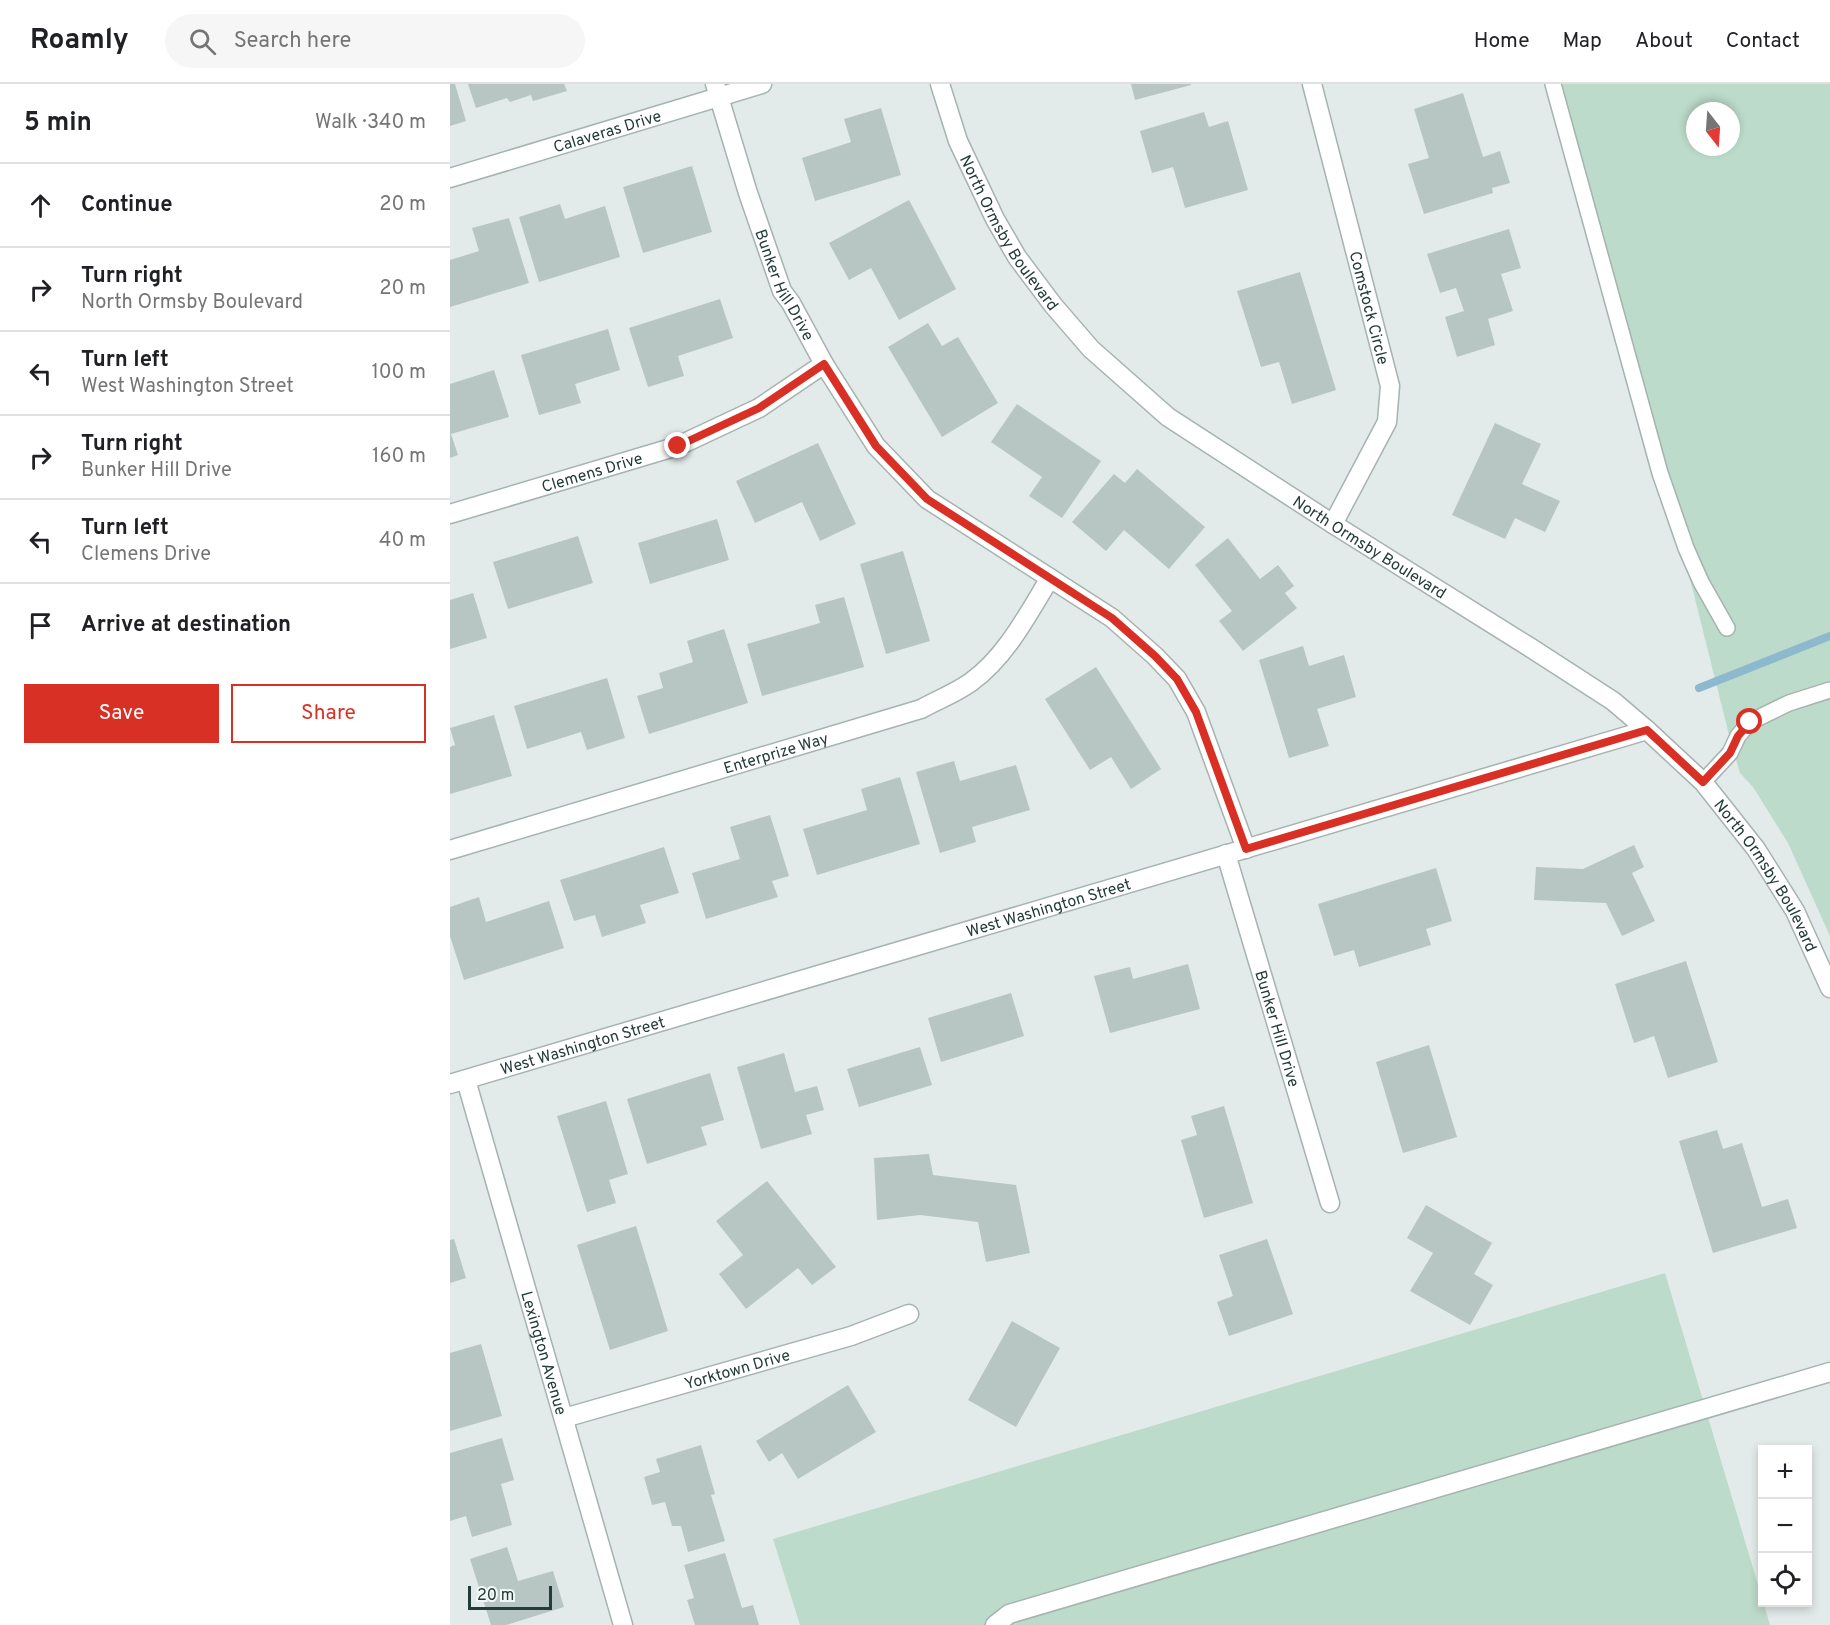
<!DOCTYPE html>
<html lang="en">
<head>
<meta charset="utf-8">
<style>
	:root { --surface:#fff; --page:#f6f6f6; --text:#202124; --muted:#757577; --line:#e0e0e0; --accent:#d93025 }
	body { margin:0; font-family:Overpass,sans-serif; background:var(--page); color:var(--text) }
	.controls { position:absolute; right:18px; bottom:18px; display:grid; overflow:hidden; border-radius:0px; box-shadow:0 3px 9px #0003 }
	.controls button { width:54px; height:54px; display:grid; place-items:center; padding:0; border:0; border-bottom:2px solid var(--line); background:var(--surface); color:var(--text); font:30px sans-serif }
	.compass { position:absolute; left:1236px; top:18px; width:54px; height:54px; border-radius:50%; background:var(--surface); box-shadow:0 3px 9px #0003; rotate:163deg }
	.scale { position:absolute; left:18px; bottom:15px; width:84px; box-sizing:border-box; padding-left:6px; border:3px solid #233b39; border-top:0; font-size:16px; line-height:21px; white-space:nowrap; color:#233b39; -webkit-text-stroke:4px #f2f8f6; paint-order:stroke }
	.stop { position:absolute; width:18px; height:18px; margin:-14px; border:4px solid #d93025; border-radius:50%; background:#fff }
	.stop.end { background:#d93025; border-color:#fff; box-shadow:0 2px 6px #0008 }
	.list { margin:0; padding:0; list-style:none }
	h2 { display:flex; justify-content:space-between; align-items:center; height:78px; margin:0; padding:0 24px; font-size:26px }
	h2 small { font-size:20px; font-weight:400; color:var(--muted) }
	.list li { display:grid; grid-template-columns:39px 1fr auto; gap:18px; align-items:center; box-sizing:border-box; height:84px; padding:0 24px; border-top:2px solid var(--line) }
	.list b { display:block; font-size:22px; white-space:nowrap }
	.list p { margin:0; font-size:20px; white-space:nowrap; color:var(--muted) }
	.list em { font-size:20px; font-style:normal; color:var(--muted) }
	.actions { display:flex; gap:12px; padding:18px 24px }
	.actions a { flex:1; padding:14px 0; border:2px solid var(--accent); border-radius:0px; text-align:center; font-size:21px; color:var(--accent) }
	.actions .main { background:var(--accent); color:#fff }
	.icon { flex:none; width:33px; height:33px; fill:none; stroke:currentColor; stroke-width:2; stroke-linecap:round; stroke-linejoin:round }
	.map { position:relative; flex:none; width:1380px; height:1541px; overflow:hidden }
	header { display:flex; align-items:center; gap:36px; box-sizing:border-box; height:84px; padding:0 30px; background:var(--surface); border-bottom:2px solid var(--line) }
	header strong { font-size:28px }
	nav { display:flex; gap:33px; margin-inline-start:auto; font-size:21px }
	.search { width:420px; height:54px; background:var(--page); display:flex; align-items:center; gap:15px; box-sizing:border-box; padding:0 21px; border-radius:33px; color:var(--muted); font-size:22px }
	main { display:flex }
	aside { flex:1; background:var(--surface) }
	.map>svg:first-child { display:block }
	.green { fill:#bcdbca; fill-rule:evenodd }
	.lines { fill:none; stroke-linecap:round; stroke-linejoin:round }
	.stream { stroke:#8db9ce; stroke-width:8 }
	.building { fill:#b7c6c2 }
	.service-casing { stroke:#a5b3b1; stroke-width:18 }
	.minor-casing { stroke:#a5b3b1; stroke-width:21 }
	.tertiary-casing { stroke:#a5b3b1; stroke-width:21 }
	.service { stroke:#fff; stroke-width:15 }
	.minor { stroke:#fff; stroke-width:18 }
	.tertiary { stroke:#fff; stroke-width:18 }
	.route { stroke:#d93025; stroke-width:8 }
	.labels { text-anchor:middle; stroke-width:4.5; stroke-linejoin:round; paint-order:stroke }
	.street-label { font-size:16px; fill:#233b39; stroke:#f2f8f6 }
</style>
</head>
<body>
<header>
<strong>Roamly</strong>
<div class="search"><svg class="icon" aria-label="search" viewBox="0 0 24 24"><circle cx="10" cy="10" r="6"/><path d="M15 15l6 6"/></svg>Search here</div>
<nav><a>Home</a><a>Map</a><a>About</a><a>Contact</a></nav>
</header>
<main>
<aside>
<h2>5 min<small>Walk · 340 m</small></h2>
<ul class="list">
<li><svg class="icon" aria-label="ahead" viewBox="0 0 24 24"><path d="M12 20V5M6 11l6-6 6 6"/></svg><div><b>Continue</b></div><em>20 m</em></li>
<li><svg class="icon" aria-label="right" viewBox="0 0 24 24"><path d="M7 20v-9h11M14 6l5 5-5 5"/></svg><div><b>Turn right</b><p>North Ormsby Boulevard</p></div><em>20 m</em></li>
<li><svg class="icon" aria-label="left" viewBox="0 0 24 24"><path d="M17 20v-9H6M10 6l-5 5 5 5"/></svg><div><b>Turn left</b><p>West Washington Street</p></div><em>100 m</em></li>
<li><svg class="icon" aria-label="right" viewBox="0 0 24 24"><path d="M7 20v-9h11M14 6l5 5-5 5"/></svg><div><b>Turn right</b><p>Bunker Hill Drive</p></div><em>160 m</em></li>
<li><svg class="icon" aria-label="left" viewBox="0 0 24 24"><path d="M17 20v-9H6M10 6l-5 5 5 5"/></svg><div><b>Turn left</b><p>Clemens Drive</p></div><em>40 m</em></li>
<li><svg class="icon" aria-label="arrive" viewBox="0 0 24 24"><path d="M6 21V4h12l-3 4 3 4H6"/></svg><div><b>Arrive at destination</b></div></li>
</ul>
<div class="actions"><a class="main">Save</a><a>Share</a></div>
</aside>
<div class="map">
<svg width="1380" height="1541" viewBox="0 0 1380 1541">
	<rect width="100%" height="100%" fill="#e2ebe9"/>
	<path class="green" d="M 1107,0 L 1380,0 L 1380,852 L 1338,759 L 1303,703 L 1290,689 L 1280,655 L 1231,459 ZM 1245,27 L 1281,27 L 1281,63 L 1245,63 Z
		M 1215,1189 L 1320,1541 L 350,1541 L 323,1455 Z"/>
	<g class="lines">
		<path class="stream" d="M 1249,604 L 1380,552"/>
	</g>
	<path class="building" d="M 0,0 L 5,0 L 16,37 L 0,42 Z
		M 18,0 L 114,0 L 117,7 L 83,17 L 81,11 L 60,18 L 57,14 L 26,24 Z
		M 681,0 L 741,0 L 741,1 L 685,16 Z
		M 1013,9 L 1033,73 L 1050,67 L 1060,99 L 1042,104 L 1043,109 L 974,130 L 958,80 L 979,74 L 964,25 Z
		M 431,24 L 451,91 L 365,117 L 352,74 L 401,58 L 394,35 Z
		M 754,28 L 759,43 L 778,37 L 798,106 L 735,124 L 723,83 L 702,89 L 690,47 Z
		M 242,82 L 262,148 L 193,169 L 173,103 Z
		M 459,116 L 506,205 L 449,236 L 421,184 L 399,196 L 379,159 Z
		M 110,120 L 115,135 L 155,122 L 170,173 L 89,198 L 69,133 Z
		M 59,134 L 79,199 L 0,223 L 0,176 L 29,167 L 22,144 Z
		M 1059,145 L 1071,184 L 1051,190 L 1063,227 L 1038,235 L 1045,261 L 1007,273 L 995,233 L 1014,227 L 1006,204 L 990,209 L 977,170 Z
		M 850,188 L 886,306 L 842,320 L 829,278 L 811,283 L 787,207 Z
		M 270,215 L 283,254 L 228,272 L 234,292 L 198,303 L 179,244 Z
		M 478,239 L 492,262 L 508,253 L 548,319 L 492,353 L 438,263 Z
		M 158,245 L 170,286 L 125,300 L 131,319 L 89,331 L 71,271 Z
		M 44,286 L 59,333 L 1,350 L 8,371 L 0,374 L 0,300 Z
		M 567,320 L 651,377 L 612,434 L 579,412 L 592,393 L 541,358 Z
		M 1045,339 L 1091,360 L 1072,400 L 1110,417 L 1095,448 L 1065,434 L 1055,455 L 1002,431 Z
		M 368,359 L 406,440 L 370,457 L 352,418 L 305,439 L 286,397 Z
		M 687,385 L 755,443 L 719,485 L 674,446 L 656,467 L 622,438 L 664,390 L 675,399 Z
		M 267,435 L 279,476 L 200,500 L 188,459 Z
		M 128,452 L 143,499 L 58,525 L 43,478 Z
		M 778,454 L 810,495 L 828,481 L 844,502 L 835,509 L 847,524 L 793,567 L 769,537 L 782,527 L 745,481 Z
		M 453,467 L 480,557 L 436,570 L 410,480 Z
		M 23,509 L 37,554 L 0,565 L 0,516 Z
		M 394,513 L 414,583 L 312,612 L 297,560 L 370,539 L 365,521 Z
		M 274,545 L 298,619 L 199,650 L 187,612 L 213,604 L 209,589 L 243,578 L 237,557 Z
		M 853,562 L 859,582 L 894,571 L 906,613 L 867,625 L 879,662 L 839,674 L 809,576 Z
		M 646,583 L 711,685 L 681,705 L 661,673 L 640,686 L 595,615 Z
		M 157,594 L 175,654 L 137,666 L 131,648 L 77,665 L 64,622 Z
		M 44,631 L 62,692 L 0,710 L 0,663 L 5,661 L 0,644 Z
		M 504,677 L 510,697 L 566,681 L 580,726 L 522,743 L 526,758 L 490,769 L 466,688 Z
		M 450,693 L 470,760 L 367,791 L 353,745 L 417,726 L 411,705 Z
		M 320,731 L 339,792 L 322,797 L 328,813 L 256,835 L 242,789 L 290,775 L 280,743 Z
		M 1184,761 L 1194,783 L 1182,789 L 1205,837 L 1172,852 L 1156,819 L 1084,816 L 1086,783 L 1133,785 Z
		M 214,763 L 229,809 L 190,821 L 196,839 L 152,853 L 145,831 L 124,837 L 110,796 Z
		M 986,784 L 1002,837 L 976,845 L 981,861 L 909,883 L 904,866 L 884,872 L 868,820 Z
		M 29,813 L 36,838 L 99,817 L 114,864 L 14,896 L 0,852 L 0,823 Z
		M 1236,877 L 1268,978 L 1218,994 L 1204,952 L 1184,959 L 1165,900 Z
		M 738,880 L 750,925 L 660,949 L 644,892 L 680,883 L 683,895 Z
		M 561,909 L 574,952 L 491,978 L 478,934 Z
		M 979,961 L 1007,1053 L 953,1069 L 926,978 Z
		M 470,963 L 482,1001 L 409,1023 L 397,985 Z
		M 334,969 L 345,1008 L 367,1002 L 374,1026 L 356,1031 L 362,1050 L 311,1065 L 287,983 Z
		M 260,989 L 274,1036 L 251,1043 L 257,1061 L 197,1080 L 177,1015 Z
		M 156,1017 L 178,1090 L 159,1096 L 166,1119 L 137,1128 L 107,1032 Z
		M 774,1022 L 803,1119 L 754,1134 L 731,1056 L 747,1051 L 741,1032 Z
		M 1267,1046 L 1273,1065 L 1292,1059 L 1312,1123 L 1338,1115 L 1347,1144 L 1263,1169 L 1229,1057 Z
		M 479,1070 L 483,1091 L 566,1101 L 580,1169 L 536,1178 L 528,1138 L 470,1131 L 427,1136 L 424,1074 Z
		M 317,1097 L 386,1183 L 362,1201 L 348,1184 L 296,1225 L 269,1190 L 293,1171 L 266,1137 Z
		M 976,1121 L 1042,1159 L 1024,1190 L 1043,1201 L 1020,1241 L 960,1207 L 983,1169 L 957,1154 Z
		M 186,1142 L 218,1247 L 160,1266 L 127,1161 Z
		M 4,1155 L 16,1194 L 0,1199 L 0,1156 Z
		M 817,1155 L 843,1230 L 779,1252 L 767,1218 L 783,1212 L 769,1171 Z
		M 562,1237 L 610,1264 L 566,1343 L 518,1316 Z
		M 31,1260 L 52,1332 L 0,1347 L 0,1269 Z
		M 398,1301 L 426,1348 L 348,1395 L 332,1369 L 319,1378 L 306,1357 Z
		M 52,1354 L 64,1396 L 51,1400 L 62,1441 L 22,1453 L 16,1432 L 0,1437 L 0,1369 Z
		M 251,1361 L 265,1410 L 261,1411 L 275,1457 L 238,1468 L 231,1442 L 222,1442 L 215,1418 L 202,1421 L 194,1393 L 210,1388 L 206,1375 Z
		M 57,1463 L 68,1497 L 103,1487 L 114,1523 L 56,1541 L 41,1541 L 20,1475 Z
		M 275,1469 L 292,1524 L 303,1521 L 309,1541 L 245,1541 L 237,1516 L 244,1514 L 234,1481 Z"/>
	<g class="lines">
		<defs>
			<path id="service" d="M 1103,0 L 1210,389 L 1236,464 L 1251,498 L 1277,544
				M 1253,698 L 1280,669 L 1288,652 L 1300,638 L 1339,619 L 1380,606"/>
			<g id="minor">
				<path id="s1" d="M 265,0 L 298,109 L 332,207 L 341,219 L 374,280 L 426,362 L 477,415 L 662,534 L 705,572 L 727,595 L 746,628 L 796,765"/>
				<path id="s2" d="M 862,0 L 940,302 L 937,338 L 883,440"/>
				<path id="s3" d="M 0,94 L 312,0"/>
				<path id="s4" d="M 0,430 L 228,362 L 309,324 L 374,280"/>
				<path id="s5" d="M 0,766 L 471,625 C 487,616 506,609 521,598 C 556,573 578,530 600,494"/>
				<path id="s6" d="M 776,770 L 880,1119"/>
				<path id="s7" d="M 16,996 L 173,1541"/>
				<path id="s8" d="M 114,1334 L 401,1252 L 459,1230"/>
				<path d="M 545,1541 L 559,1530 L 1380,1288"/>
			</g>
			<g id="tertiary">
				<path id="s9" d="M 490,0 L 508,57 L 545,135 L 567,173 L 603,221 L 641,265 L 718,333 L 883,440 L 1081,564 L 1163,617 L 1197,646 L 1253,698 L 1306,765 L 1345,827 L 1380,904"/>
				<path id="s10" d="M 0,1000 L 1197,646"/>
			</g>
		</defs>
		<use href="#service" class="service-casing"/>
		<use href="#minor" class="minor-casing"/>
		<use href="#tertiary" class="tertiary-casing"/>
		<use href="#service" class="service"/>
		<use href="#minor" class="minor"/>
		<use href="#tertiary" class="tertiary"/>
	</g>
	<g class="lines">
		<path class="route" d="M 228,362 L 309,324 L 374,280 L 426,362 L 477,415 L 662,534 L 705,572 L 727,595 L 746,628 L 796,765 L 1197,646 L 1253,698 L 1280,669 L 1288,652 L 1300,638"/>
	</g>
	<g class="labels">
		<g class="street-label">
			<text dy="6" stroke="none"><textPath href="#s3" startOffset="164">Calaveras Drive</textPath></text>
			<text dy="6" stroke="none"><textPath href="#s9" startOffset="165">North Ormsby Boulevard</textPath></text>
			<text dy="6" stroke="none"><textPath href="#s1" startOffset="213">Bunker Hill Drive</textPath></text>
			<text dy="6" stroke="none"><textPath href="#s2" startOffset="231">Comstock Circle</textPath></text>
			<text dy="6" stroke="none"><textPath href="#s4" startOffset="148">Clemens Drive</textPath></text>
			<text dy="6" stroke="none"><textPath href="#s9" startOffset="651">North Ormsby Boulevard</textPath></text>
			<text dy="6" stroke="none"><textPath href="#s5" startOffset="340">Enterprize Way</textPath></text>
			<text dy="6" stroke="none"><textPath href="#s9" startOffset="1173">North Ormsby Boulevard</textPath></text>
			<text dy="6" stroke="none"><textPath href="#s10" startOffset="624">West Washington Street</textPath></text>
			<text dy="6" stroke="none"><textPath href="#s6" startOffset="182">Bunker Hill Drive</textPath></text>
			<text dy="6" stroke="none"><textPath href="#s10" startOffset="138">West Washington Street</textPath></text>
			<text dy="6" stroke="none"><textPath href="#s7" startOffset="284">Lexington Avenue</textPath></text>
			<text dy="6" stroke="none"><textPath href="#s8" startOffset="180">Yorktown Drive</textPath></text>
		</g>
	</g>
</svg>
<div class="controls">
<button>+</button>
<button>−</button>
<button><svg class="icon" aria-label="locate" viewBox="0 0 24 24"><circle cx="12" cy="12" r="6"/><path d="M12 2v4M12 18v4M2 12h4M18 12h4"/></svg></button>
</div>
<svg class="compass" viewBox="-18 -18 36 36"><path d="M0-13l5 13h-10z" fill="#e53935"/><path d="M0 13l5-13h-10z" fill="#757577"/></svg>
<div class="scale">20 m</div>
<div class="stop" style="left:1300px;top:638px"></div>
<div class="stop end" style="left:228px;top:362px"></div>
</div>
</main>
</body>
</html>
